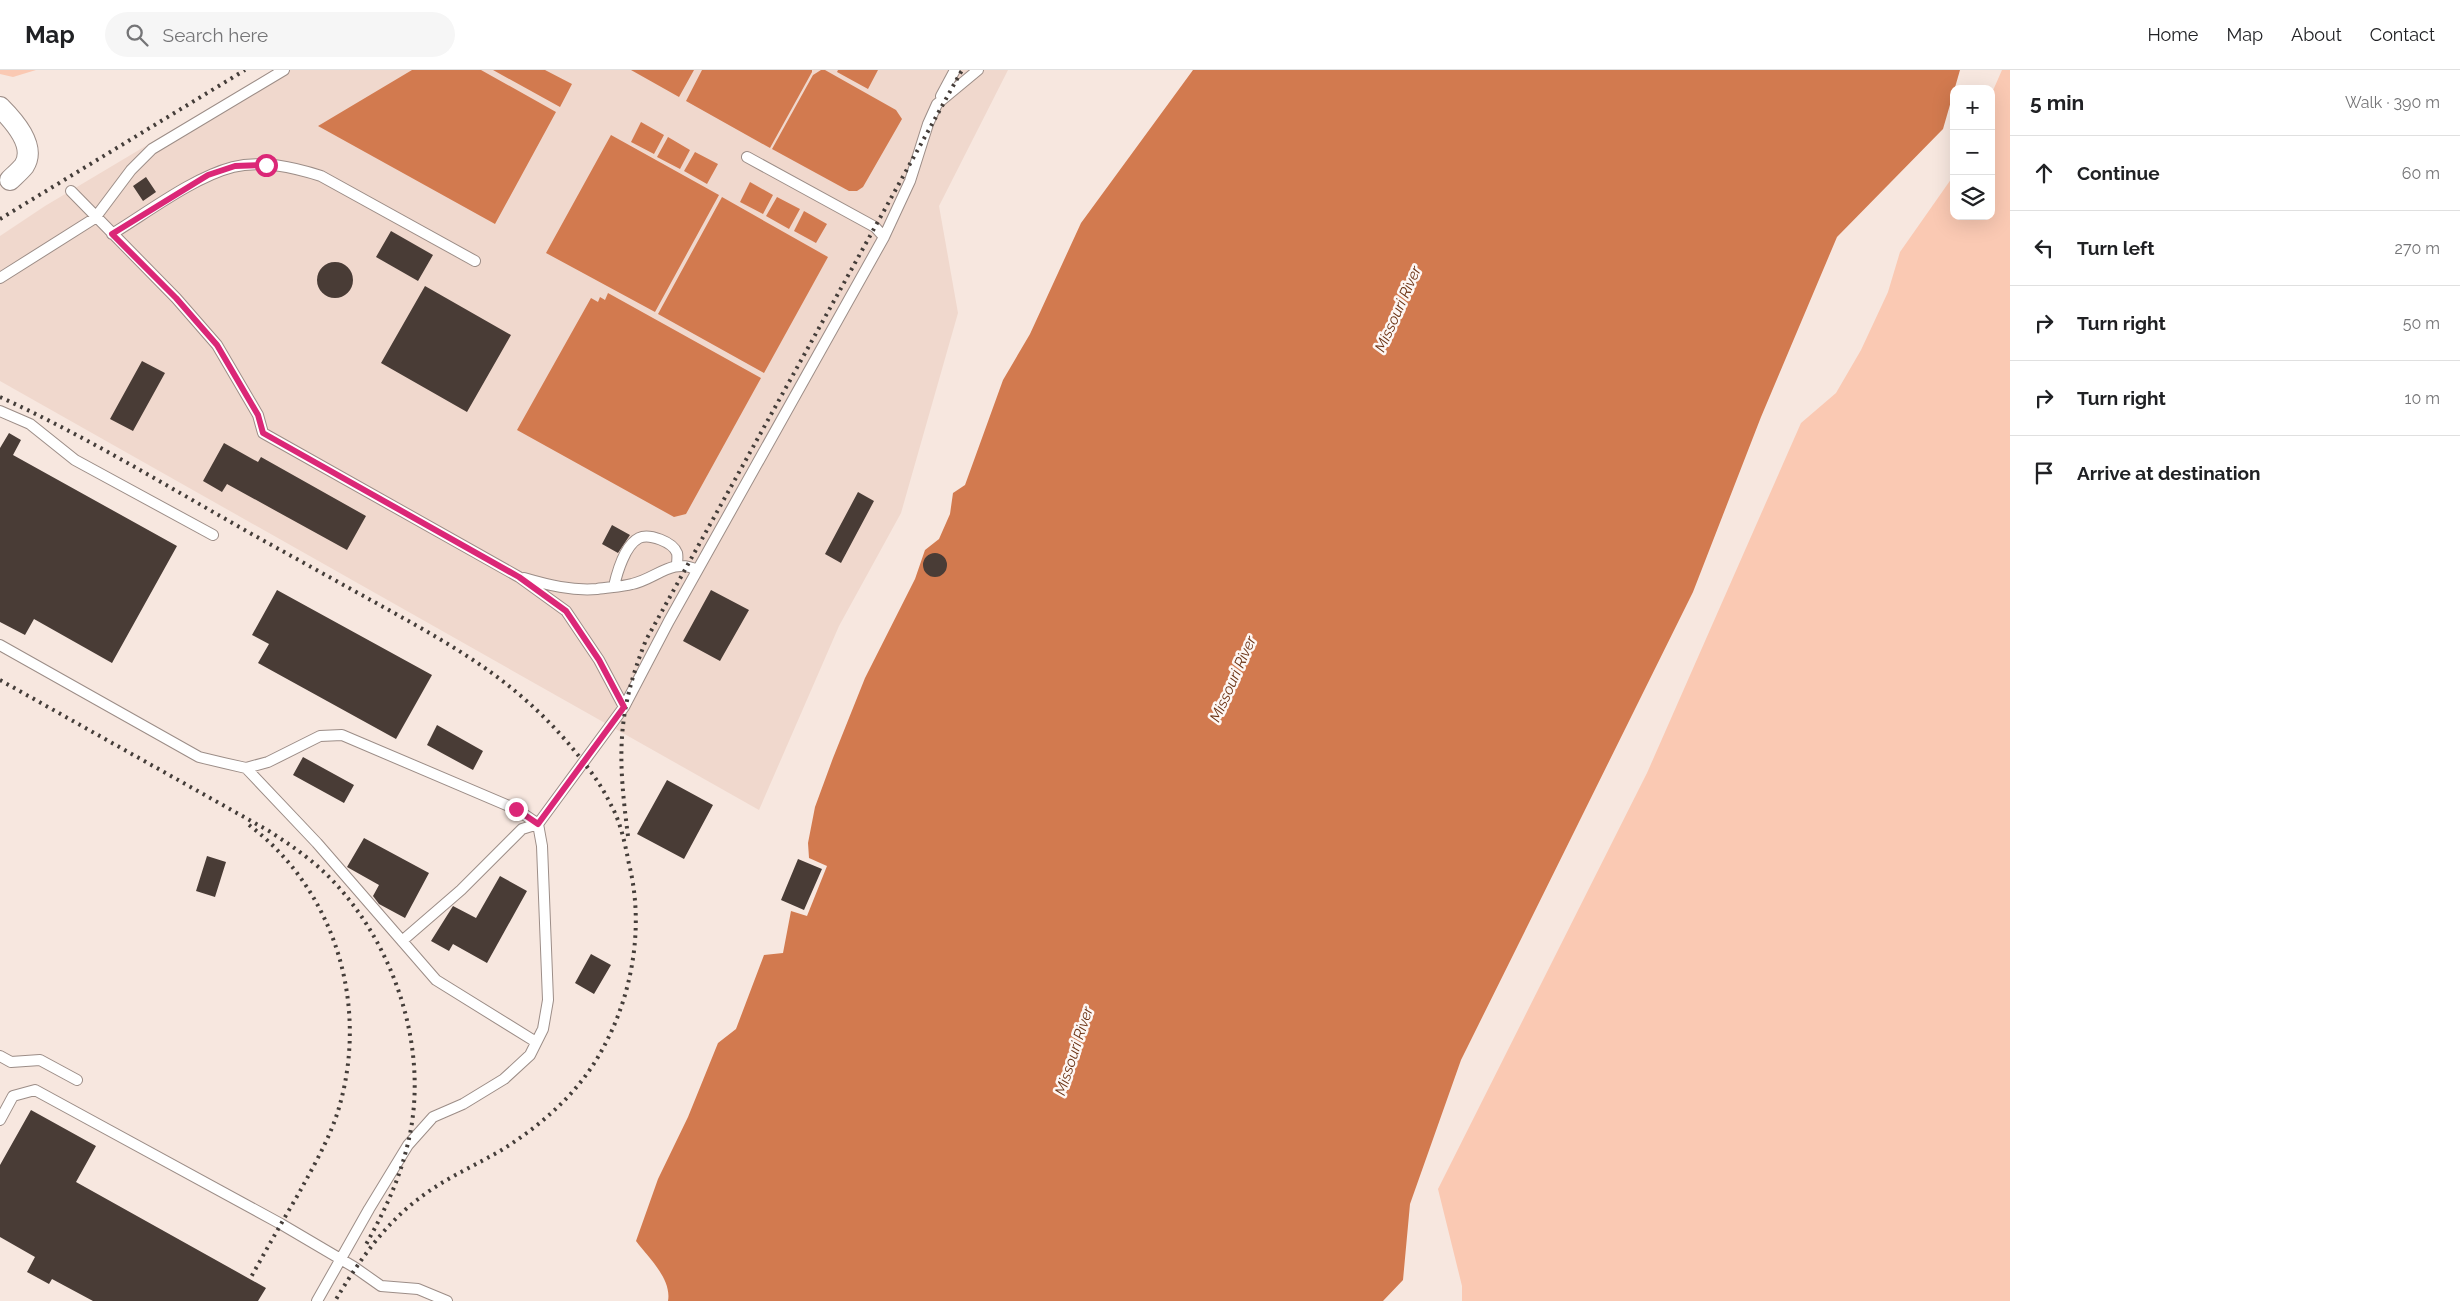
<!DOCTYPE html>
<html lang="en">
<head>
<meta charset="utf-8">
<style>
	:root { --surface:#fff; --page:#f6f6f6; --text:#202124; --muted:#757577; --line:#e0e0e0 }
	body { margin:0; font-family:Raleway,sans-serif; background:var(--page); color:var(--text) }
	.controls { position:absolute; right:15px; top:15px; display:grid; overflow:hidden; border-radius:10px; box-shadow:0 5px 20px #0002 }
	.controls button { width:45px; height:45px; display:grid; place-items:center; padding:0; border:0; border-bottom:1px solid var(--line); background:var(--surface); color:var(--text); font:25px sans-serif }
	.stop { position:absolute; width:15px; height:15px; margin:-11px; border:4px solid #db2777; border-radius:50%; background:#fff }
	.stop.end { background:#db2777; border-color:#fff; box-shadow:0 1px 5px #0008 }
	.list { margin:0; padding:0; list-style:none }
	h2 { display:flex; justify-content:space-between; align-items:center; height:65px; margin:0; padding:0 20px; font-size:21px }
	h2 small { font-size:16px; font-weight:400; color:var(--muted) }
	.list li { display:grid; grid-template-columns:32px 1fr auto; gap:15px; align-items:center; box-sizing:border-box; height:75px; padding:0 20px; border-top:1px solid var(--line) }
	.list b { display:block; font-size:19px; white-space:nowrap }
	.list em { font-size:16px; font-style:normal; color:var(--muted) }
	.icon { flex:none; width:28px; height:28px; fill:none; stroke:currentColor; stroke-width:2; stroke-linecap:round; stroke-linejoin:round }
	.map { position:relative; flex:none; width:2010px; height:1231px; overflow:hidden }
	header { display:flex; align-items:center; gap:30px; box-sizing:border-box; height:70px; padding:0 25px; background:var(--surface); border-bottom:1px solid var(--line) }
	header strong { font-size:24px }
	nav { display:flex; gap:28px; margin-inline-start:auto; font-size:18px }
	.search { width:350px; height:45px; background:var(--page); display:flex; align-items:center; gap:12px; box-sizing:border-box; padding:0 18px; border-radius:28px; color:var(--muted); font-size:19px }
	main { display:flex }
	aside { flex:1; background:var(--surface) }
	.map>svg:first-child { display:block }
	.built { fill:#f0d8cd }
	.green { fill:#fac9b3 }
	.water { fill:#d27a4f }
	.building { fill:#493c36 }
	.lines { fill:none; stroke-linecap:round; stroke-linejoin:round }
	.service-casing { stroke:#9c8d87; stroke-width:12 }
	.minor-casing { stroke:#9c8d87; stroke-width:22 }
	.service { stroke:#fff; stroke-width:10 }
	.minor { stroke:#fff; stroke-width:20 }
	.rail { stroke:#443d39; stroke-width:4; stroke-dasharray:2.5 5; stroke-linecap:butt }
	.route { stroke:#db2777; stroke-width:6 }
	.labels { text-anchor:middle; stroke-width:5; stroke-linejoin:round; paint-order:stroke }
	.water-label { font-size:15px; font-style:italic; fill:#6b3213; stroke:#fdf6f3 }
</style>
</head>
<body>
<header>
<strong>Map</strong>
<div class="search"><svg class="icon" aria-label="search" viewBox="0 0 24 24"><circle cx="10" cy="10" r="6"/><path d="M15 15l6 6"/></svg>Search here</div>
<nav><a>Home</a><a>Map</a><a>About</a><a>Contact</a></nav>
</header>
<main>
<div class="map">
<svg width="2010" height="1231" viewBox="0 0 2010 1231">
	<rect width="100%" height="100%" fill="#f7e7df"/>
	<path class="built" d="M 273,0 L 1008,0 L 939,136 L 958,243 L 901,443 L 839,556 L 759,740 L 0,311 L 0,166 L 45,136 Z"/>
	<path class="green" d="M 0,0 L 36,0 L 13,7 L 0,4 Z
		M 2002,0 L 2010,0 L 2010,1231 L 1462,1231 L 1462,1216 L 1438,1119 L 1647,703 L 1801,353 L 1836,323 L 1861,280 L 1888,222 L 1900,182 L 1954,105 L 1954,146 L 1991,146 L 1991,25 Z"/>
	<path class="water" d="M 412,0 L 481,0 L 556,42 L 495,154 L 318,56 Z
		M 493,0 L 545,0 L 572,14 L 560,37 Z
		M 631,0 L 694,0 L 679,27 Z
		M 702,0 L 812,0 L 812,2 L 770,78 L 686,31 Z
		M 821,0 L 825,0 L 896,40 L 902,49 L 863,117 L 857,121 L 849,121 L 772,79 L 813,5 Z
		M 838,0 L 878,0 L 868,19 L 837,2 Z
		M 1193,0 L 1960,0 L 1943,59 L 1837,167 L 1761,347 L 1693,522 L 1461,990 L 1410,1134 L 1403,1210 L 1383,1231 L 668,1231 C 672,1209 648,1187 636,1171 L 658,1109 L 688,1047 L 718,973 L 736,959 L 764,885 L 783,883 L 791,841 L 807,846 L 827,796 L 809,788 L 808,773 L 815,737 L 833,688 L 865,608 L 915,509 L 925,480 L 939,469 L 950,444 L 953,423 L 965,415 L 1003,310 L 1030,264 L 1081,153 Z
		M 641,52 L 664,65 L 654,84 L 631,72 Z
		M 611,65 L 719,125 L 655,242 L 546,183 Z
		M 668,67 L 690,80 L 680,99 L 657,87 Z
		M 695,82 L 718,94 L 707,114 L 684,101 Z
		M 750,112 L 773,125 L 763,144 L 740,132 Z
		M 722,127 L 828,187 L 764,303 L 658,244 Z
		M 777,127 L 800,139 L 789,159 L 766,146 Z
		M 804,141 L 827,154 L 816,173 L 794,161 Z
		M 608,223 L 761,308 L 686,444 L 674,447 L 517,360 L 591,228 L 598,232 L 600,227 L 605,230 Z"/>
	<path class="building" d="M 146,107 L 156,122 L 143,131 L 133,116 Z
		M 391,161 L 433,185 L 418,211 L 376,187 Z
		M317 210a18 18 0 1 1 36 0a18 18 0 1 1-36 0Z
		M 425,216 L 511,265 L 467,342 L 381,293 Z
		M 142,291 L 165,303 L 133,361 L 110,349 Z
		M 9,363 L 21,370 L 13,385 L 177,476 L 112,593 L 34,549 L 25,565 L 0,552 L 0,378 Z
		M 224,373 L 258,392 L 261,387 L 366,446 L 347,480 L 227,414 L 222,422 L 203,411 Z
		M 858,422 L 874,431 L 841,493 L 825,484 Z
		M 612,455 L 630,465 L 618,483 L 602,474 Z
		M923 495a12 12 0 1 1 24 0a12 12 0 1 1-24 0Z
		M 277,520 L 432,605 L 396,669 L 258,593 L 269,574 L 252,565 Z
		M 711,520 L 749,540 L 720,591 L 683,571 Z
		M 437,655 L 483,681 L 473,700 L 427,675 Z
		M 303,687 L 354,715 L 344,733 L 293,705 Z
		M 667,710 L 713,735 L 684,789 L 637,764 Z
		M 364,768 L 429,803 L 405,848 L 379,834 L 373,826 L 379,815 L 347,797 Z
		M 207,786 L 226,792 L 215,827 L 196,821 Z
		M 798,789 L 822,799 L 804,840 L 781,830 Z
		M 500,806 L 527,821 L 487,893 L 453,874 L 449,881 L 431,871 L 453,836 L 476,848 Z
		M 591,884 L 611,895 L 594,924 L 575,913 Z
		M 31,1040 L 96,1076 L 76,1112 L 266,1218 L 258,1231 L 93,1231 L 52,1209 L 49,1214 L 27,1202 L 35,1187 L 0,1167 L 0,1095 Z"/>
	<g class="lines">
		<defs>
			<path id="service" d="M 941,26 L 955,0
				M 747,87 L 875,157 L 884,167
				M 71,121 L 176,228 L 217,275 L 258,345 L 263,363 L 519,507 L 566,541 L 599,590 L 624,637
				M 112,164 C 148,142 194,107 233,97 C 262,90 293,97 321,106 L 475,191
				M 0,208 L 95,148 L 131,100 L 152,79 L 284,0
				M 0,341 L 30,354 L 75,390 L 213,465
				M 524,508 C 548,515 572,521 597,519 C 609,517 621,517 632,514 C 656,509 672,487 697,500
				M 614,516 C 617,503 625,475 639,468 C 649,463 673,472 677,483 C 678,487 677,491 677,495
				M 0,575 L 199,687 L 224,693 L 246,698 L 268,692 L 320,666 L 342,665 L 516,739 L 538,754
				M 246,698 L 317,773 L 436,910 L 536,972
				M 402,871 L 461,820 L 522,759 L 538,754
				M 0,986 L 11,992 L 40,990 L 77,1010
				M 0,1050 L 13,1026 L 35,1020 L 281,1154 L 354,1197 L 381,1216 L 418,1219 L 447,1231
				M 317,1231 L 369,1139 L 408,1075 L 433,1047 L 463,1034 L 504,1009 L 530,985 L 543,959 L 548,930 L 542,776 L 538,754 L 624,637 L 669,551 L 884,167 L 910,111 L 928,54 L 937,34 L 978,0"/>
			<path id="minor" d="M 0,37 C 13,50 37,76 24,96 C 20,101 14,106 10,110"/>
		</defs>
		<use href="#service" class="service-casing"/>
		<use href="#minor" class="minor-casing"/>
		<use href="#service" class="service"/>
		<use href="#minor" class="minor"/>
		<path class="rail" d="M 0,149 L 245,0
			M 0,327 C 92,369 178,423 266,472 C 306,494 347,517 387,539 C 457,578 515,611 568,673 C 584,692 600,712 611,735 C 621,753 625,774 629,794 C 645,858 632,930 598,987 C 575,1026 539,1057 500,1081 C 472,1097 442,1110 417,1130 C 383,1156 357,1194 335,1231
			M 0,610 L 269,761 C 292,776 313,790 332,810 C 397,878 431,985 407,1077 C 398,1114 382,1146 364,1178
			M 249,755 C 336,821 370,937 338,1041 C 329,1070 313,1097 299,1123 C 282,1152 266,1180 250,1209
			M 628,766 C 618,688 616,645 646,570 L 962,0"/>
	</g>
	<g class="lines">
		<path class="route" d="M 266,95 L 235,96 L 208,105 L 112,164 L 176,228 L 217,275 L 258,345 L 263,363 L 519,507 L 566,541 L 599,590 L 624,637 L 538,754 L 516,739"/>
	</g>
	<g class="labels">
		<g class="water-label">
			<text transform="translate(1398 239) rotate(-66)" y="5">Missouri River</text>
			<text transform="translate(1233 609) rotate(-66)" y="5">Missouri River</text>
			<text transform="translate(1074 981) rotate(-72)" y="5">Missouri River</text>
		</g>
	</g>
</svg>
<div class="controls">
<button>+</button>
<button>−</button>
<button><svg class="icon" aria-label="layers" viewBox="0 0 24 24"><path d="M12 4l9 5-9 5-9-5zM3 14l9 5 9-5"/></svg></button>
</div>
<div class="stop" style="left:266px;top:95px"></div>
<div class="stop end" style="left:516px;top:739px"></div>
</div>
<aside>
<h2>5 min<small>Walk · 390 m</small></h2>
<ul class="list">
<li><svg class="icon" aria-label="ahead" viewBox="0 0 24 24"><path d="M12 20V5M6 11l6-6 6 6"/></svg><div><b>Continue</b></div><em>60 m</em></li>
<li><svg class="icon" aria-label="left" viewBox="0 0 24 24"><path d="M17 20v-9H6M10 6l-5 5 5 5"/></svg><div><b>Turn left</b></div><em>270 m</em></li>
<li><svg class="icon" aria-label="right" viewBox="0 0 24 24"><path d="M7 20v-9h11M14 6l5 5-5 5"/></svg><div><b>Turn right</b></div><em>50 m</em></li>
<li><svg class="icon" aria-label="right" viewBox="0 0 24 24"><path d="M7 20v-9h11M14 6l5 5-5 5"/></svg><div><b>Turn right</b></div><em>10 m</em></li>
<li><svg class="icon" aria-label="arrive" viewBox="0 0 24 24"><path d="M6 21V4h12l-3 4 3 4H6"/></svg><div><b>Arrive at destination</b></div></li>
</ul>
</aside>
</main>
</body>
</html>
